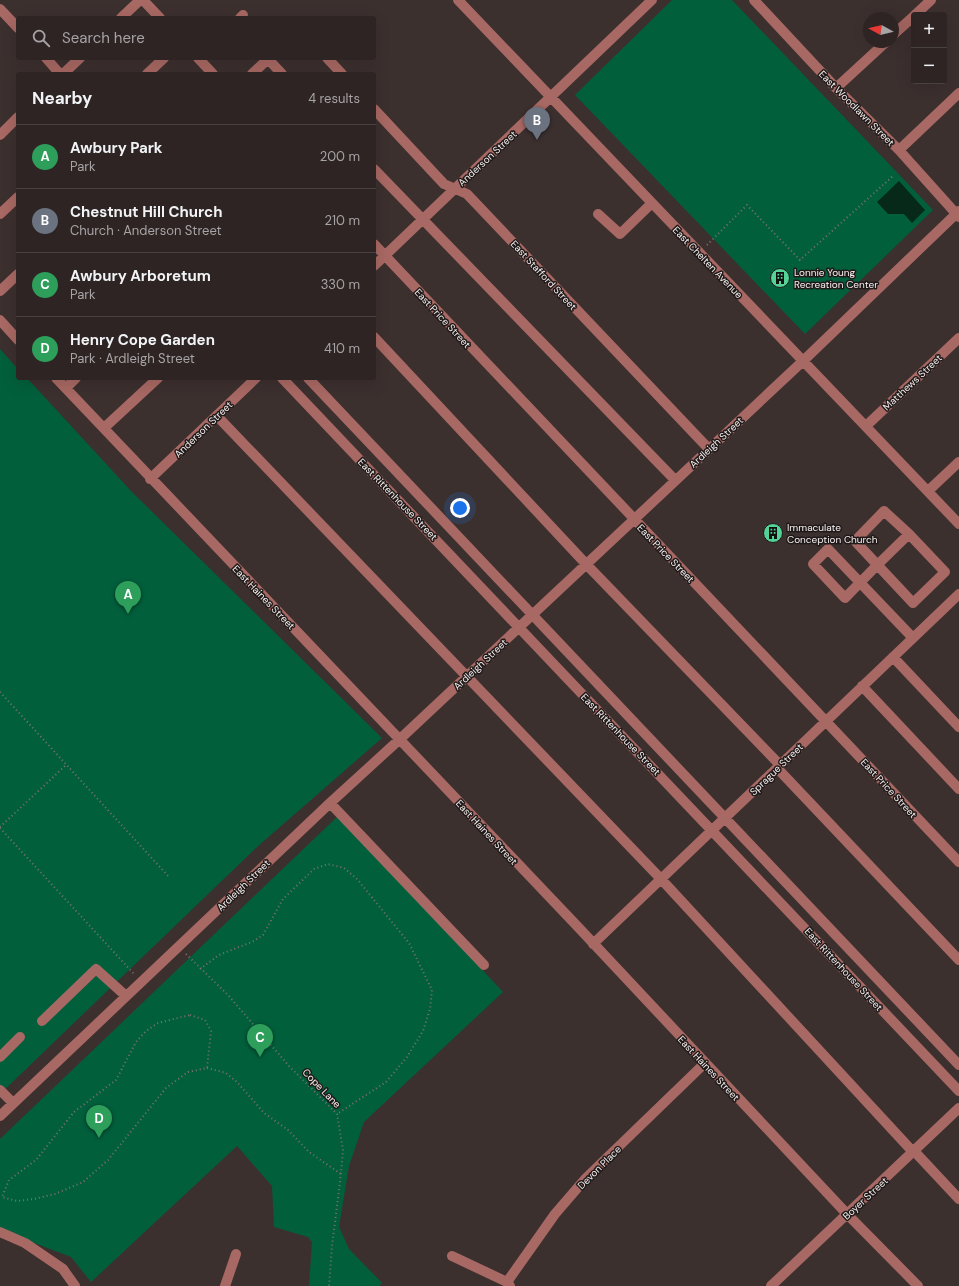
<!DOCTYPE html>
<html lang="en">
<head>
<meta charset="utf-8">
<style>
	:root { --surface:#2d2423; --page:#352c2b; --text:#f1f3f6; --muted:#a7a4a6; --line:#484141; --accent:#d93025 }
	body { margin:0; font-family:"DM Sans",sans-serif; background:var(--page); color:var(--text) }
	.controls { position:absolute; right:12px; top:12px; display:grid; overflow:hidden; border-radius:4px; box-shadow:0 4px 16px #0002 }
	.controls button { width:36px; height:36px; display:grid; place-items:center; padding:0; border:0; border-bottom:1px solid var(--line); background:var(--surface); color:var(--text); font:20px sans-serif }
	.compass { position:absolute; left:863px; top:12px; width:36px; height:36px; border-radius:50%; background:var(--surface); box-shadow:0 4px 16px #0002; rotate:278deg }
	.you { position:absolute; left:460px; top:508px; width:14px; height:14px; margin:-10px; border:3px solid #fff; border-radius:50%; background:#1a73e8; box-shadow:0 0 0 6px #1a73e833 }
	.badge { display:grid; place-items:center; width:26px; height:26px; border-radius:50%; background:var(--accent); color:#fff; font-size:13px; font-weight:700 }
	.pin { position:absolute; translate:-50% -33px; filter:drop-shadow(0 1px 2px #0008) }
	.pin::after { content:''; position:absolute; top:21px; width:14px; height:12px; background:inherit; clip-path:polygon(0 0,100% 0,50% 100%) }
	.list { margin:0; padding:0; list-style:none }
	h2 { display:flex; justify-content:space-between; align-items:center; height:52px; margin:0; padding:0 16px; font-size:17px }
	h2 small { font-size:13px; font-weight:400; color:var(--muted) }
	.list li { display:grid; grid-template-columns:26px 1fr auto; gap:12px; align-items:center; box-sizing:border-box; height:64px; padding:0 16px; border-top:1px solid var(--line) }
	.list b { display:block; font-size:15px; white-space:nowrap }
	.list p { margin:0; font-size:13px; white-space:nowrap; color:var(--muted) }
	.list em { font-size:13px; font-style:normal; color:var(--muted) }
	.icon { flex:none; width:22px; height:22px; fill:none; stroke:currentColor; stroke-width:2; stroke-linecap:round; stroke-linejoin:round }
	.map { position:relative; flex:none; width:959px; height:1286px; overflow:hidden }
	.search { position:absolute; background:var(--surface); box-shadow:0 4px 16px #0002; left:16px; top:16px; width:360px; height:44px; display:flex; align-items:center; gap:10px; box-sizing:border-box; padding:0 14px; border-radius:4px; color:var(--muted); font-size:15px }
	.panel { position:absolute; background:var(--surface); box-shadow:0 4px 16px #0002; left:16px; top:72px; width:360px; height:308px; border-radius:4px }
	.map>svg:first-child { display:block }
	.green { fill:#025f3c }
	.water { fill:#062919 }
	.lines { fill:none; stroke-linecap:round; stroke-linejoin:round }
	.path { stroke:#7d7271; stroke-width:2; stroke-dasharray:1 3; stroke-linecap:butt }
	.minor { stroke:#a86863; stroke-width:10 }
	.labels { text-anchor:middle; stroke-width:3; stroke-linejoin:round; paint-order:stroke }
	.street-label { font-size:10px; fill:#f7efef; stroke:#1f1a19 }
	.poi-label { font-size:10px; fill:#f7efef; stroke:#1f1a19; text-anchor:start }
</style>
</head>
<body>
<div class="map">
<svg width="959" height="1286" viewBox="0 0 959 1286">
	<rect width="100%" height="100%" fill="#3c302f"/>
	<path class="green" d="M 672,0 L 732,0 L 933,210 L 805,334 L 575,95 Z
		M 0,349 L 18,369 L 18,378 L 27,378 L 131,491 L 382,738 L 257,847 L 0,1094 Z
		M 338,816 L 503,992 L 364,1122 L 349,1166 L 339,1227 L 349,1249 L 382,1283 L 379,1286 L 309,1286 L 312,1242 L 308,1237 L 274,1227 L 272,1186 L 237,1146 L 91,1282 L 71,1257 L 0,1230 L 0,1139 Z"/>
	<path class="water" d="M 899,181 L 925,210 L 912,223 L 904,214 L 888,214 L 877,202 Z"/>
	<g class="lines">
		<path class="path" d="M 707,245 L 747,205 L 800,260 L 893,176
			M 0,692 L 169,877
			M 0,827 L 66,765
			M 0,828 L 134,974
			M 186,954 L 228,995 L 289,1066 L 337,1114 L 343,1150 L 341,1174 L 332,1246 L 329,1286
			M 200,969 L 219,955 L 254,941 L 263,935 L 283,899 L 314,869 L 328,864 L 344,868 L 357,879 L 409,943 L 432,990 L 430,1009 L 423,1031 L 407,1057 L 386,1082 L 337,1114
			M 190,1015 L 205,1020 L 211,1031 L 207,1068 L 188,1072 L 166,1088 L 108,1160 L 83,1182 L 55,1194 L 34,1199 L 17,1201 L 2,1197 L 9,1180 L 36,1160 L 74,1112 L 116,1080 L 136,1042 L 146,1031 L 158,1023 Z
			M 207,1068 L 226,1073 L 237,1082 L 264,1113 L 288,1130 L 309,1152 L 341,1174"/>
		<path class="minor" d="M 143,0 L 160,18
			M 458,0 L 959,524
			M 754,0 L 836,88 L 899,150 L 959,217
			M 0,9 L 18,28
			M 915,15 L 931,0
			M 121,18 L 140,0
			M 240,18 L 243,15
			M 893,35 L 914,16
			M 46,58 L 60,74
			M 198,58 L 213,74
			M 327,58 L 342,74
			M 268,59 L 282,74
			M 63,74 L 80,58
			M 147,74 L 164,58
			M 252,74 L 269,58
			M 836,88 L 886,42
			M 374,109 L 444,184 L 467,194 L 708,448
			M 0,135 L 18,117
			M 899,150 L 959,93
			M 374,169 L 675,480
			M 0,214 L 18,197
			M 598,214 L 620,234 L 652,203
			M 374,244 L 959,862
			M 374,266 L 652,0
			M 0,291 L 18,274
			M 0,320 L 18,340
			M 374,337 L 586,564 L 780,765
			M 56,378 L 579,928 L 847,1214 L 918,1286
			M 282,378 L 959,1091
			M 308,378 L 959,1065
			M 66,388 L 76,378
			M 217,416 L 661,879 L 914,1153
			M 866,426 L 959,338
			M 104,428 L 158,378
			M 150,479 L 256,378
			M 928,491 L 959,462
			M 909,534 L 884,511 L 855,541 L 913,603 L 945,572 L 909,534 C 887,555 866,576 845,598 L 813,564 L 828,549 L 913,638
			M 893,657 L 959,727
			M 862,686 L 959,789
			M 777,768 L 959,960
			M 330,803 L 484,965
			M 593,944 L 959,594
			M 42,1021 L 96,969 L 126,996
			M 0,1057 L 20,1037
			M 0,1090 L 13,1103
			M 0,1116 L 330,803 L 400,739 L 803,361 L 959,211
			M 915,1152 L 959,1199
			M 0,1232 L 25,1243 L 63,1269 L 75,1286
			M 452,1256 L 507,1282 L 510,1286
			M 507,1282 L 555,1214 L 586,1178 L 705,1063
			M 225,1286 L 236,1254
			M 771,1286 L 959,1108"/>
	</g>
	<defs>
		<symbol id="building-disc" viewBox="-11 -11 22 22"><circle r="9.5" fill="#53d396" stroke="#1f1a19"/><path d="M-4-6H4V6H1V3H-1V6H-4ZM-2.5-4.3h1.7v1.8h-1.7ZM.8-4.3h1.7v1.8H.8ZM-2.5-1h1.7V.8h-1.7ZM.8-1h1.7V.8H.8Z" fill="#111"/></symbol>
	</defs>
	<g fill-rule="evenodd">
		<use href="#building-disc" x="769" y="267" width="22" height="22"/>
		<use href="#building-disc" x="762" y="522" width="22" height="22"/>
	</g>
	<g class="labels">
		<g class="street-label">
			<text transform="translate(857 108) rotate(45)" y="4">East Woodlawn Street</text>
			<text transform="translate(487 158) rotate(-43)" y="4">Anderson Street</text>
			<text transform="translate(708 262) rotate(46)" y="4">East Chelten Avenue</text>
			<text transform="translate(544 275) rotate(47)" y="4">East Stafford Street</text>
			<text transform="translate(443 318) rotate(47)" y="4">East Price Street</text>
			<text transform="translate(912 382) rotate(-43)" y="4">Matthews Street</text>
			<text transform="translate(203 429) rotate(-44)" y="4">Anderson Street</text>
			<text transform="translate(716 442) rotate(-43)" y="4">Ardleigh Street</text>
			<text transform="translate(398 499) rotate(46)" y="4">East Rittenhouse Street</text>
			<text transform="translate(666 553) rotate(46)" y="4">East Price Street</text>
			<text transform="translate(264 597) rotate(46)" y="4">East Haines Street</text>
			<text transform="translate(480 664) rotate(-43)" y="4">Ardleigh Street</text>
			<text transform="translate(621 734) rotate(46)" y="4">East Rittenhouse Street</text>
			<text transform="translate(776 769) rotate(-44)" y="4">Sprague Street</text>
			<text transform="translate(889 788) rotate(47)" y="4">East Price Street</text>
			<text transform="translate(487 832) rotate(47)" y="4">East Haines Street</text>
			<text transform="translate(243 885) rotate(-44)" y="4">Ardleigh Street</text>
			<text transform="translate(844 969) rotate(47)" y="4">East Rittenhouse Street</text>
			<text transform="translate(709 1068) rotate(47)" y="4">East Haines Street</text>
			<text transform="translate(322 1088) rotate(46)" y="4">Cope Lane</text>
			<text transform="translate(599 1167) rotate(-45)" y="4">Devon Place</text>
			<text transform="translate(865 1198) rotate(-43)" y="4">Boyer Street</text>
		</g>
		<g class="poi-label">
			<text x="794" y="276">Lonnie Young<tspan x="794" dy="12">Recreation Center</tspan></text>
			<text x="787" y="531">Immaculate<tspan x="787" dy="12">Conception Church</tspan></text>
		</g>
	</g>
</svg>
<div class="controls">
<button>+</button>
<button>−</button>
</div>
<svg class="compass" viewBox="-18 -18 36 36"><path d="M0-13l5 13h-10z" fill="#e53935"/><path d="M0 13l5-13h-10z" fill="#a7a4a6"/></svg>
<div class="you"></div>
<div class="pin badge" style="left:128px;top:614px;background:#2e9e5b">A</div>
<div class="pin badge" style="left:537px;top:140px;background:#6b7280">B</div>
<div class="pin badge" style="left:260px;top:1057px;background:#2e9e5b">C</div>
<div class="pin badge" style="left:99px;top:1138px;background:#2e9e5b">D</div>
<div class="search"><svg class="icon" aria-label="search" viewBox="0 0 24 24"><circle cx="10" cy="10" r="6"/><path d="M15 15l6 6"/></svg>Search here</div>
<section class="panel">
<h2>Nearby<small>4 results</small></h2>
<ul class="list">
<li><span class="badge" style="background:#2e9e5b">A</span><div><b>Awbury Park</b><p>Park</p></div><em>200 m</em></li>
<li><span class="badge" style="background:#6b7280">B</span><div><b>Chestnut Hill Church</b><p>Church · Anderson Street</p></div><em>210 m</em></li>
<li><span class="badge" style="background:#2e9e5b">C</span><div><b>Awbury Arboretum</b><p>Park</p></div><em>330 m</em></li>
<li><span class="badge" style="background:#2e9e5b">D</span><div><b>Henry Cope Garden</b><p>Park · Ardleigh Street</p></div><em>410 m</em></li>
</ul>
</section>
</div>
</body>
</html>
